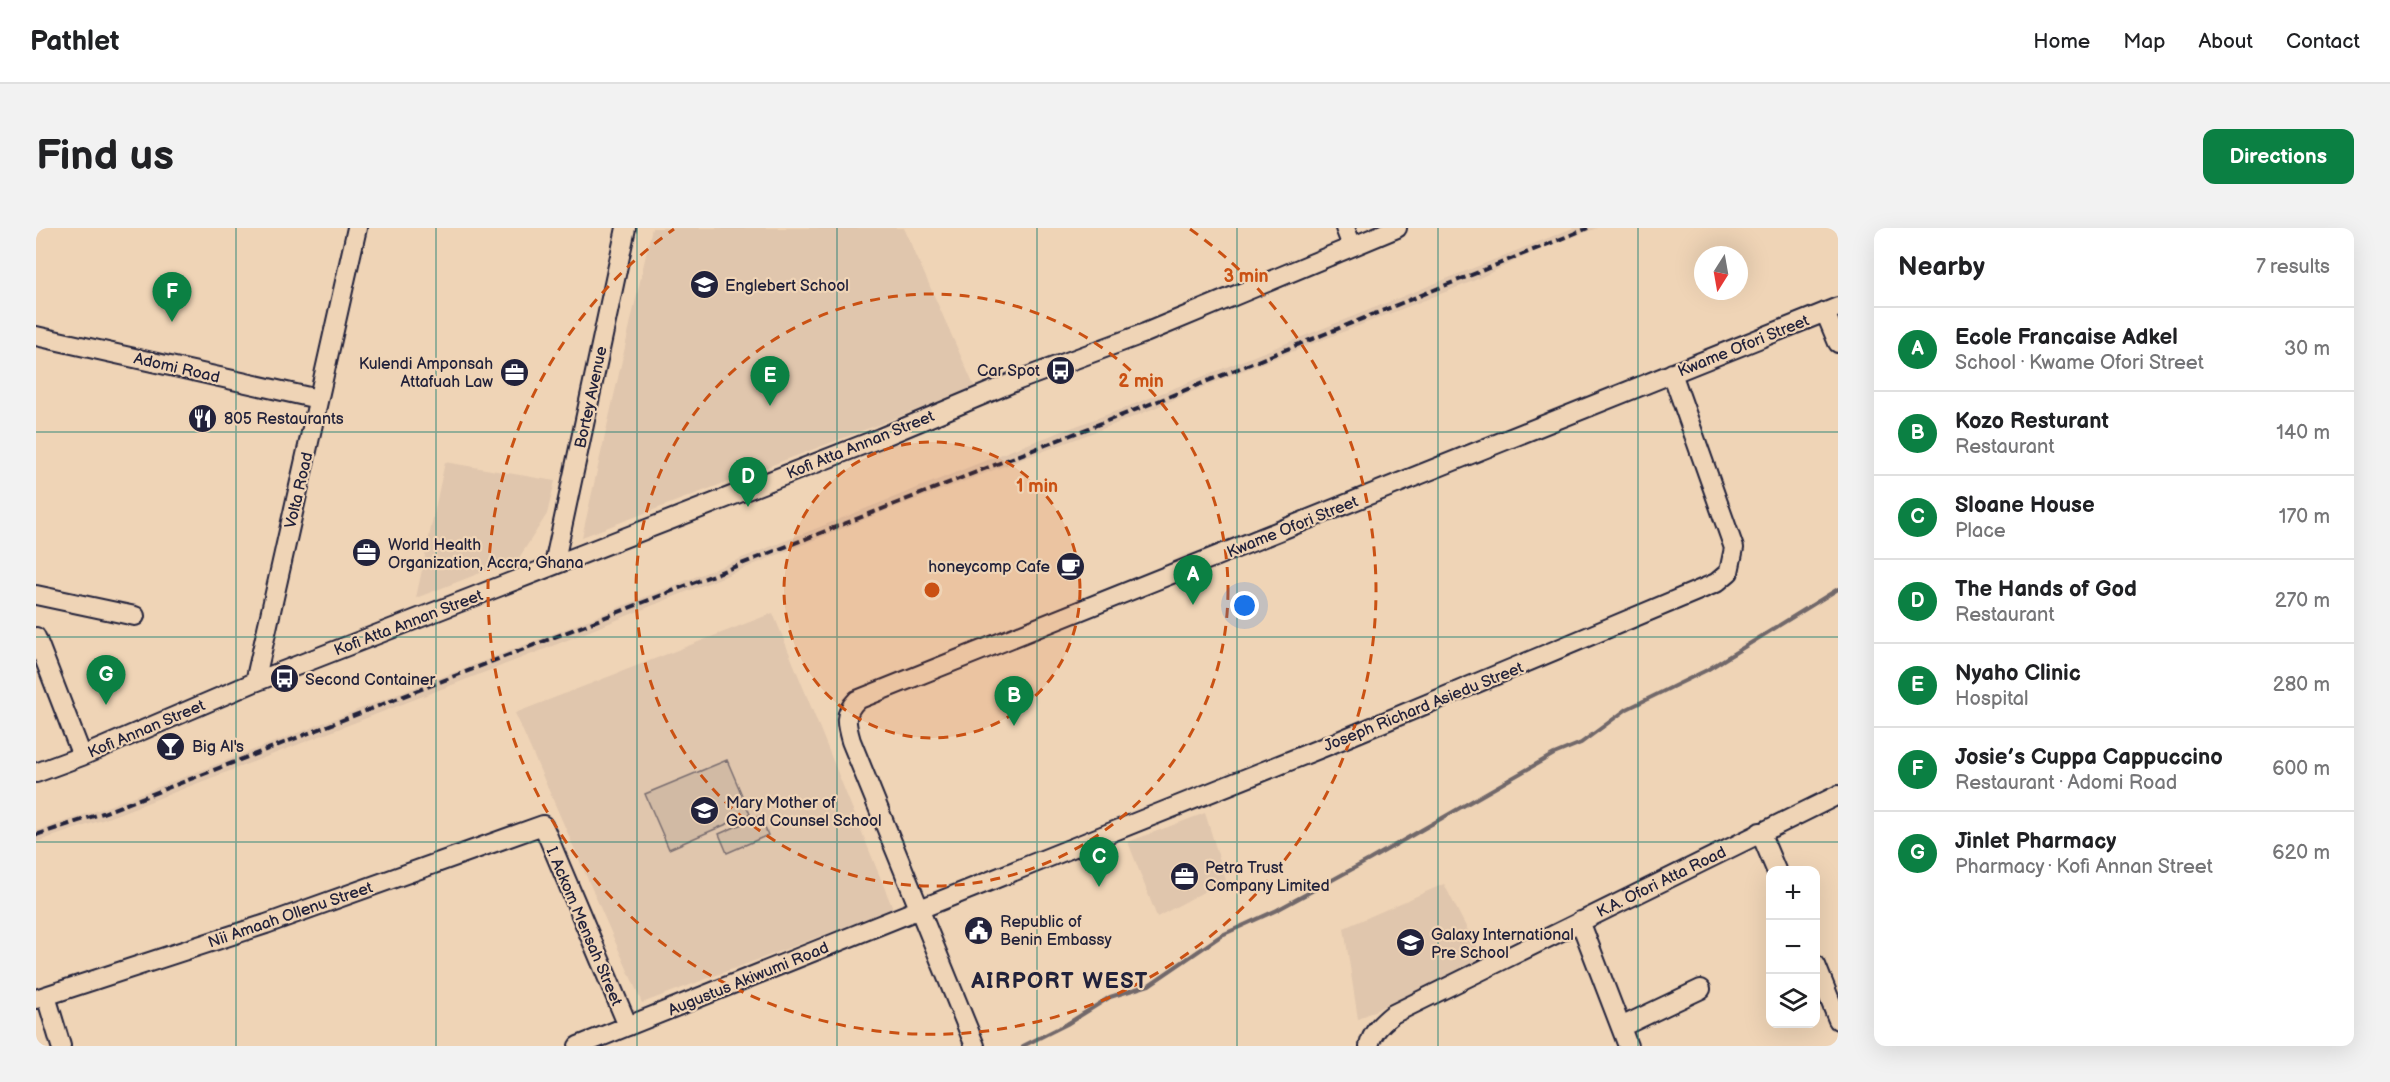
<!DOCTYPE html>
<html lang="en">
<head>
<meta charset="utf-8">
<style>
	:root { --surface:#fff; --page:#f2f2f2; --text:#202124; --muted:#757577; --line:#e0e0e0; --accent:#0b8043 }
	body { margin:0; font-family:"Balsamiq Sans",sans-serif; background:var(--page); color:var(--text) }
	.controls { position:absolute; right:18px; bottom:18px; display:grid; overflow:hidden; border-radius:12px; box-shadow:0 6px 24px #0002 }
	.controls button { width:54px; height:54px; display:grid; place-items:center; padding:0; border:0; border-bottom:2px solid var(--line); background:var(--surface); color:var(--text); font:30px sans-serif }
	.compass { position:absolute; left:1658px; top:18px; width:54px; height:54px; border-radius:50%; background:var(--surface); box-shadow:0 6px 24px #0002; rotate:191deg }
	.you { position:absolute; left:1209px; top:378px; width:21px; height:21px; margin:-15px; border:4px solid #fff; border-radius:50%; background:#1a73e8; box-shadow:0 0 0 9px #1a73e833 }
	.badge { display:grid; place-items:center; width:39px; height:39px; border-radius:50%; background:var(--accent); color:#fff; font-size:20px; font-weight:700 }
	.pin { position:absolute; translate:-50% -50px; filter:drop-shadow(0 2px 3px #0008) }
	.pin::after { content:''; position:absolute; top:32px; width:21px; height:18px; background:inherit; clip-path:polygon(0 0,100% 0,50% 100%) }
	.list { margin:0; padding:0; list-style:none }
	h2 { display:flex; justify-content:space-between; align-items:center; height:78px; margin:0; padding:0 24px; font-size:26px }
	h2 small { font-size:20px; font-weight:400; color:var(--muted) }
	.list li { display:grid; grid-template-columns:39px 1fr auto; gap:18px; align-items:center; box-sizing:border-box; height:84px; padding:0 24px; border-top:2px solid var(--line) }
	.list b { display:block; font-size:22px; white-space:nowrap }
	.list p { margin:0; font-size:20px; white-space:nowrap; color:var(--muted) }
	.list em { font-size:20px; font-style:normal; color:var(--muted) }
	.icon { flex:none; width:33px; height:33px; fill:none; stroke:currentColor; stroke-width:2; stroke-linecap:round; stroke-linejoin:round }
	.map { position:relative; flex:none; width:1802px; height:818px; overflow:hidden; border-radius:12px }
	header { display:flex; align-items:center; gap:36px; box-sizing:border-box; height:84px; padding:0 30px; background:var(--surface); border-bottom:2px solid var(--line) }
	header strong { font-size:28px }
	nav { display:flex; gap:33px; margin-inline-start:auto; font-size:21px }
	.intro { display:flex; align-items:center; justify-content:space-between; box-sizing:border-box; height:144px; padding:0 36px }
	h1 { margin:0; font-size:42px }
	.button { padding:15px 27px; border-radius:12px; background:var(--accent); color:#fff; font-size:21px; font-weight:700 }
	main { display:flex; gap:36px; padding:0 36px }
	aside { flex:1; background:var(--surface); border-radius:12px; box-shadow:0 6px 24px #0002 }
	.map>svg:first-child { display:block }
	.built { fill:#e0c6ad }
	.green { fill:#d1baa4; stroke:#7a6e70; stroke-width:1.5 }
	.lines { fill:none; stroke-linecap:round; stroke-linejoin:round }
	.stream { stroke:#71676a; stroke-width:4 }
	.minor-casing { stroke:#22223b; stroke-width:22 }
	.minor { stroke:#efd4b6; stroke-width:18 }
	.rail { stroke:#22223b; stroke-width:4; stroke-dasharray:9 4.5; stroke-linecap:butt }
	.grid { fill:none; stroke:#0f766e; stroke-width:1.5; stroke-opacity:0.55 }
	.ring { fill:none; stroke:#ca5113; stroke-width:3; stroke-dasharray:10 8 }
	.labels { text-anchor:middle; stroke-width:4.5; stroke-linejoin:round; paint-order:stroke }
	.poi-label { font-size:16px; fill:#22223b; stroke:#efd4b6; text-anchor:start }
	.street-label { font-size:16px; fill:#22223b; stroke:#efd4b6 }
	.district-label { font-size:22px; font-weight:bold; letter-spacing:1.5px; fill:#22223b; stroke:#efd4b6 }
	.centre { fill:#ca5113; stroke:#efd4b6; stroke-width:3 }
	.ring-label { font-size:18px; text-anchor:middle; font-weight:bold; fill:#ca5113; stroke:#efd4b6; stroke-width:4.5; stroke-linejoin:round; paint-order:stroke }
</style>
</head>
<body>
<header>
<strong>Pathlet</strong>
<nav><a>Home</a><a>Map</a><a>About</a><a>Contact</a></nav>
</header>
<div class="intro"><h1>Find us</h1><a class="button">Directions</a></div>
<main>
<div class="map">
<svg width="1802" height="818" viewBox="0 0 1802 818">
	<rect width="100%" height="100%" fill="#efd4b6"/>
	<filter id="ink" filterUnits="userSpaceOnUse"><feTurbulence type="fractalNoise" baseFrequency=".0167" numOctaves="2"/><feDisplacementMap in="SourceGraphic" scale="12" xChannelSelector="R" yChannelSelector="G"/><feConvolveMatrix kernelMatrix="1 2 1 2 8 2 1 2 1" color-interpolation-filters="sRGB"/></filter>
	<g filter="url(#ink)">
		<path class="built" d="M 616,0 L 868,0 L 939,160 L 546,309 Z
			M 1537,0 L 1561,0 L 1502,22 L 1435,54 L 1191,149 L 1095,190 L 847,284 L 509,421 L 69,591 L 0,614 L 0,603 L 65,581 L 504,411 L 976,222 L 1091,179 Z
			M 409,234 L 519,253 L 511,286 L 483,330 L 380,370 Z
			M 737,385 L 857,681 L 606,775 L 479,485 Z
			M 1169,585 L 1190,652 L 1121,689 L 1092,614 Z
			M 1408,656 L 1446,730 L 1322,791 L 1308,700 Z"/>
		<path class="green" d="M 691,532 L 714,586 L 633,621 L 609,566 Z
			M 724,588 L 732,607 L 691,625 L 683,606 Z"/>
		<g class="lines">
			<path class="stream" d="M 987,818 L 1031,796 L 1074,769 L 1113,757 L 1186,707 L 1241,682 L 1333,632 L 1518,526 L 1545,515 L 1591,481 L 1671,442 L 1802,361"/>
			<defs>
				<path id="minor" d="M 1309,0 L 1316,18
					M 1789,84 L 1802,115
					M 0,108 L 282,171
					M 518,337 L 590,0
					M 0,367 L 99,388
					M 0,409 L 46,528
					M 219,454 L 321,0
					M 0,545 L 46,528 L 219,454 L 844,210 L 980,153 L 1109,105 L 1361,0
					M 1724,604 L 1740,642
					M 1544,693 L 1592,818
					M 1780,737 L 1802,792
					M 10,768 L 25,818
					M 0,771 L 230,696 L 507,597 L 592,798
					M 1585,799 L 1665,761
					M 542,818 L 1293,517 L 1680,355 L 1693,344 L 1698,320 L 1636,145
					M 939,818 L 815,513 C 810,496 807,486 821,472 L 1802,79
					M 1333,818 C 1336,804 1346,795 1357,786 L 1802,567"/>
			</defs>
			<use href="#minor" class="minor-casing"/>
			<use href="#minor" class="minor"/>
			<path class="rail" d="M 0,607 L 67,585 L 263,509 L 1122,173 L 1552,0"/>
		</g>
	</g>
	<path class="grid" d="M 200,0 L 200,818M 400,0 L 400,818M 601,0 L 601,818M 801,0 L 801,818M 1001,0 L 1001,818M 1201,0 L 1201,818M 1402,0 L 1402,818M 1602,0 L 1602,818M 0,204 L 1802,204M 0,409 L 1802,409M 0,614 L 1802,614"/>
	<circle cx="896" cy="362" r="148" fill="#ca5113" fill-opacity=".12"/>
	<g class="ring">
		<circle cx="896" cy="362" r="148"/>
		<circle cx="896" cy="362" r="296"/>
		<path d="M1154 1A444 444 0 1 1 638 1"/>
	</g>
	<defs>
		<symbol id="school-disc" viewBox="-11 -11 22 22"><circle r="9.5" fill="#22223b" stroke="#efd4b6"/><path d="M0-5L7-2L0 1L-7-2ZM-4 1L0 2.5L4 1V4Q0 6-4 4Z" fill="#fff"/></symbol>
		<symbol id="bus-disc" viewBox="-11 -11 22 22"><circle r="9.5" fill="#22223b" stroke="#efd4b6"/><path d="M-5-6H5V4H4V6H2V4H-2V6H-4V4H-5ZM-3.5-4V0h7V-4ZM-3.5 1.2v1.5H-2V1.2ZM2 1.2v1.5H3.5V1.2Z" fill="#fff"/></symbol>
		<symbol id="office-disc" viewBox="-11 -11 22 22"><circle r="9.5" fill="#22223b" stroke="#efd4b6"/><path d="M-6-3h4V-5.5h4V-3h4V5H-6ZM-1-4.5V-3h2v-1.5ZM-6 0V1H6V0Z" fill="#fff"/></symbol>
		<symbol id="restaurant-disc" viewBox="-11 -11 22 22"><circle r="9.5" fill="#22223b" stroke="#efd4b6"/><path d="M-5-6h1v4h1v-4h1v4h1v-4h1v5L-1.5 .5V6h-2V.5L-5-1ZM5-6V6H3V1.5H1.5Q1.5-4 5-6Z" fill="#fff"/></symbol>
		<symbol id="cafe-disc" viewBox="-11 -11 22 22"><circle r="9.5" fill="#22223b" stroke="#efd4b6"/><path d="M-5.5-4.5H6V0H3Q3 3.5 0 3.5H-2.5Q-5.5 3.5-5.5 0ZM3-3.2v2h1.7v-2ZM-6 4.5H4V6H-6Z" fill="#fff"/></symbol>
		<symbol id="bar-disc" viewBox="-11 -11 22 22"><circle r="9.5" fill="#22223b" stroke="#efd4b6"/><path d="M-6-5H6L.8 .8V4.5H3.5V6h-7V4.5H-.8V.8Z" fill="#fff"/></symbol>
		<symbol id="civic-disc" viewBox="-11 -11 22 22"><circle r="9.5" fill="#22223b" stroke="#efd4b6"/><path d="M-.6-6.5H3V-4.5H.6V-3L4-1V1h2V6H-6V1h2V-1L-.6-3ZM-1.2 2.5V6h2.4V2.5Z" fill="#fff"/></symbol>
	</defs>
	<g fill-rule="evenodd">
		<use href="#school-disc" x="652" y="40" width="33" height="33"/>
		<use href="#bus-disc" x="1008" y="126" width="33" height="33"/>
		<use href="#office-disc" x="462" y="128" width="33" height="33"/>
		<use href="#restaurant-disc" x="150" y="174" width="33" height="33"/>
		<use href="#office-disc" x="314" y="308" width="33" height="33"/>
		<use href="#cafe-disc" x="1018" y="322" width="33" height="33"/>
		<use href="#bus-disc" x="232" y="434" width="33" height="33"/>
		<use href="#bar-disc" x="118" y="502" width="33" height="33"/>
		<use href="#school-disc" x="652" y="566" width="33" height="33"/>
		<use href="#office-disc" x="1132" y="632" width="33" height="33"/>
		<use href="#civic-disc" x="926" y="686" width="33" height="33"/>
		<use href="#school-disc" x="1358" y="698" width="33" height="33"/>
	</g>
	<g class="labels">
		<g class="poi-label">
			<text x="689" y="63">Englebert School</text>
			<text x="457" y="141" text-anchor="end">Kulendi Amponsah<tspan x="457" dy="18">Attafuah Law</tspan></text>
			<text x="1004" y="148" text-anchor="end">Car Spot</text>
			<text x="188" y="196">805 Restaurants</text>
			<text x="352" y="322">World Health<tspan x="352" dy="18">Organization, Accra, Ghana</tspan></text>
			<text x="1014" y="344" text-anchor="end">honeycomp Cafe</text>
			<text x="269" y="457">Second Container</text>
			<text x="156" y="524">Big Al's</text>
			<text x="690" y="580">Mary Mother of<tspan x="690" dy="18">Good Counsel School</tspan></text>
			<text x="1169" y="645">Petra Trust<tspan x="1169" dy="18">Company Limited</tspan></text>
			<text x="964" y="699">Republic of<tspan x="964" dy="18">Benin Embassy</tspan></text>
			<text x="1395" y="712">Galaxy International<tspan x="1395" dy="18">Pre School</tspan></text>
		</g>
		<g class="street-label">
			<text transform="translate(1707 117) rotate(-22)" y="6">Kwame Ofori Street</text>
			<text transform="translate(141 139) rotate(13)" y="6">Adomi Road</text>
			<text transform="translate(554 169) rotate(-78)" y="6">Bortey Avenue</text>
			<text transform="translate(824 216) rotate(-22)" y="6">Kofi Atta Annan Street</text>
			<text transform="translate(262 262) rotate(-77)" y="6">Volta Road</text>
			<text transform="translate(1256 298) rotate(-22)" y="6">Kwame Ofori Street</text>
			<text transform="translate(372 394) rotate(-21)" y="6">Kofi Atta Annan Street</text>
			<text transform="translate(1387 478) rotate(-22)" y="6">Joseph Richard Asiedu Street</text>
			<text transform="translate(110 500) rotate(-23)" y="6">Kofi Annan Street</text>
			<text transform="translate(1625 653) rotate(-26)" y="6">K.A. Ofori Atta Road</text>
			<text transform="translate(254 686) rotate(-19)" y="6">Nii Amaah Ollenu Street</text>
			<text transform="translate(549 698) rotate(67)" y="6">I. Ackom Mensah Street</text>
			<text transform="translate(712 750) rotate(-22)" y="6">Augustus Akiwumi Road</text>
		</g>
		<g class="district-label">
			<text x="1024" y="760">AIRPORT WEST</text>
		</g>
	</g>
	<circle cx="896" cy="362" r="9" class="centre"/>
	<g class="ring-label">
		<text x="1210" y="54">3 min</text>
		<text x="1105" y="159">2 min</text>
		<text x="1001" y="264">1 min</text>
	</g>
</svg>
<div class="controls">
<button>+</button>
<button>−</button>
<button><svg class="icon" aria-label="layers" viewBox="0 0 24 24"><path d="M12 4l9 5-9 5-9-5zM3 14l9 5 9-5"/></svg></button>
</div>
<svg class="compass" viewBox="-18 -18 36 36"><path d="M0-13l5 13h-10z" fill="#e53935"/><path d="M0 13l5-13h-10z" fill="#757577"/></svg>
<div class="you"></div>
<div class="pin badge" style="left:1157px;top:377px">A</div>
<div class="pin badge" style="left:978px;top:498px">B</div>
<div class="pin badge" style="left:1063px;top:659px">C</div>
<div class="pin badge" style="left:712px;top:279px">D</div>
<div class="pin badge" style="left:734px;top:178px">E</div>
<div class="pin badge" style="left:136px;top:94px">F</div>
<div class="pin badge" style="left:70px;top:477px">G</div>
</div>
<aside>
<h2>Nearby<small>7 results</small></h2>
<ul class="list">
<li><span class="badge">A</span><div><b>Ecole Francaise Adkel</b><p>School · Kwame Ofori Street</p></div><em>30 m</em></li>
<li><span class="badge">B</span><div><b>Kozo Resturant</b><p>Restaurant</p></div><em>140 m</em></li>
<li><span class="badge">C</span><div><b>Sloane House</b><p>Place</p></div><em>170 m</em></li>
<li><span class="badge">D</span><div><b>The Hands of God</b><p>Restaurant</p></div><em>270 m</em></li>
<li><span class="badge">E</span><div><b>Nyaho Clinic</b><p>Hospital</p></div><em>280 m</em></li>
<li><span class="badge">F</span><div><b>Josie’s Cuppa Cappuccino</b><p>Restaurant · Adomi Road</p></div><em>600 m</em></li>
<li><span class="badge">G</span><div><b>Jinlet Pharmacy</b><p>Pharmacy · Kofi Annan Street</p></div><em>620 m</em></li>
</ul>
</aside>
</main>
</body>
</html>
